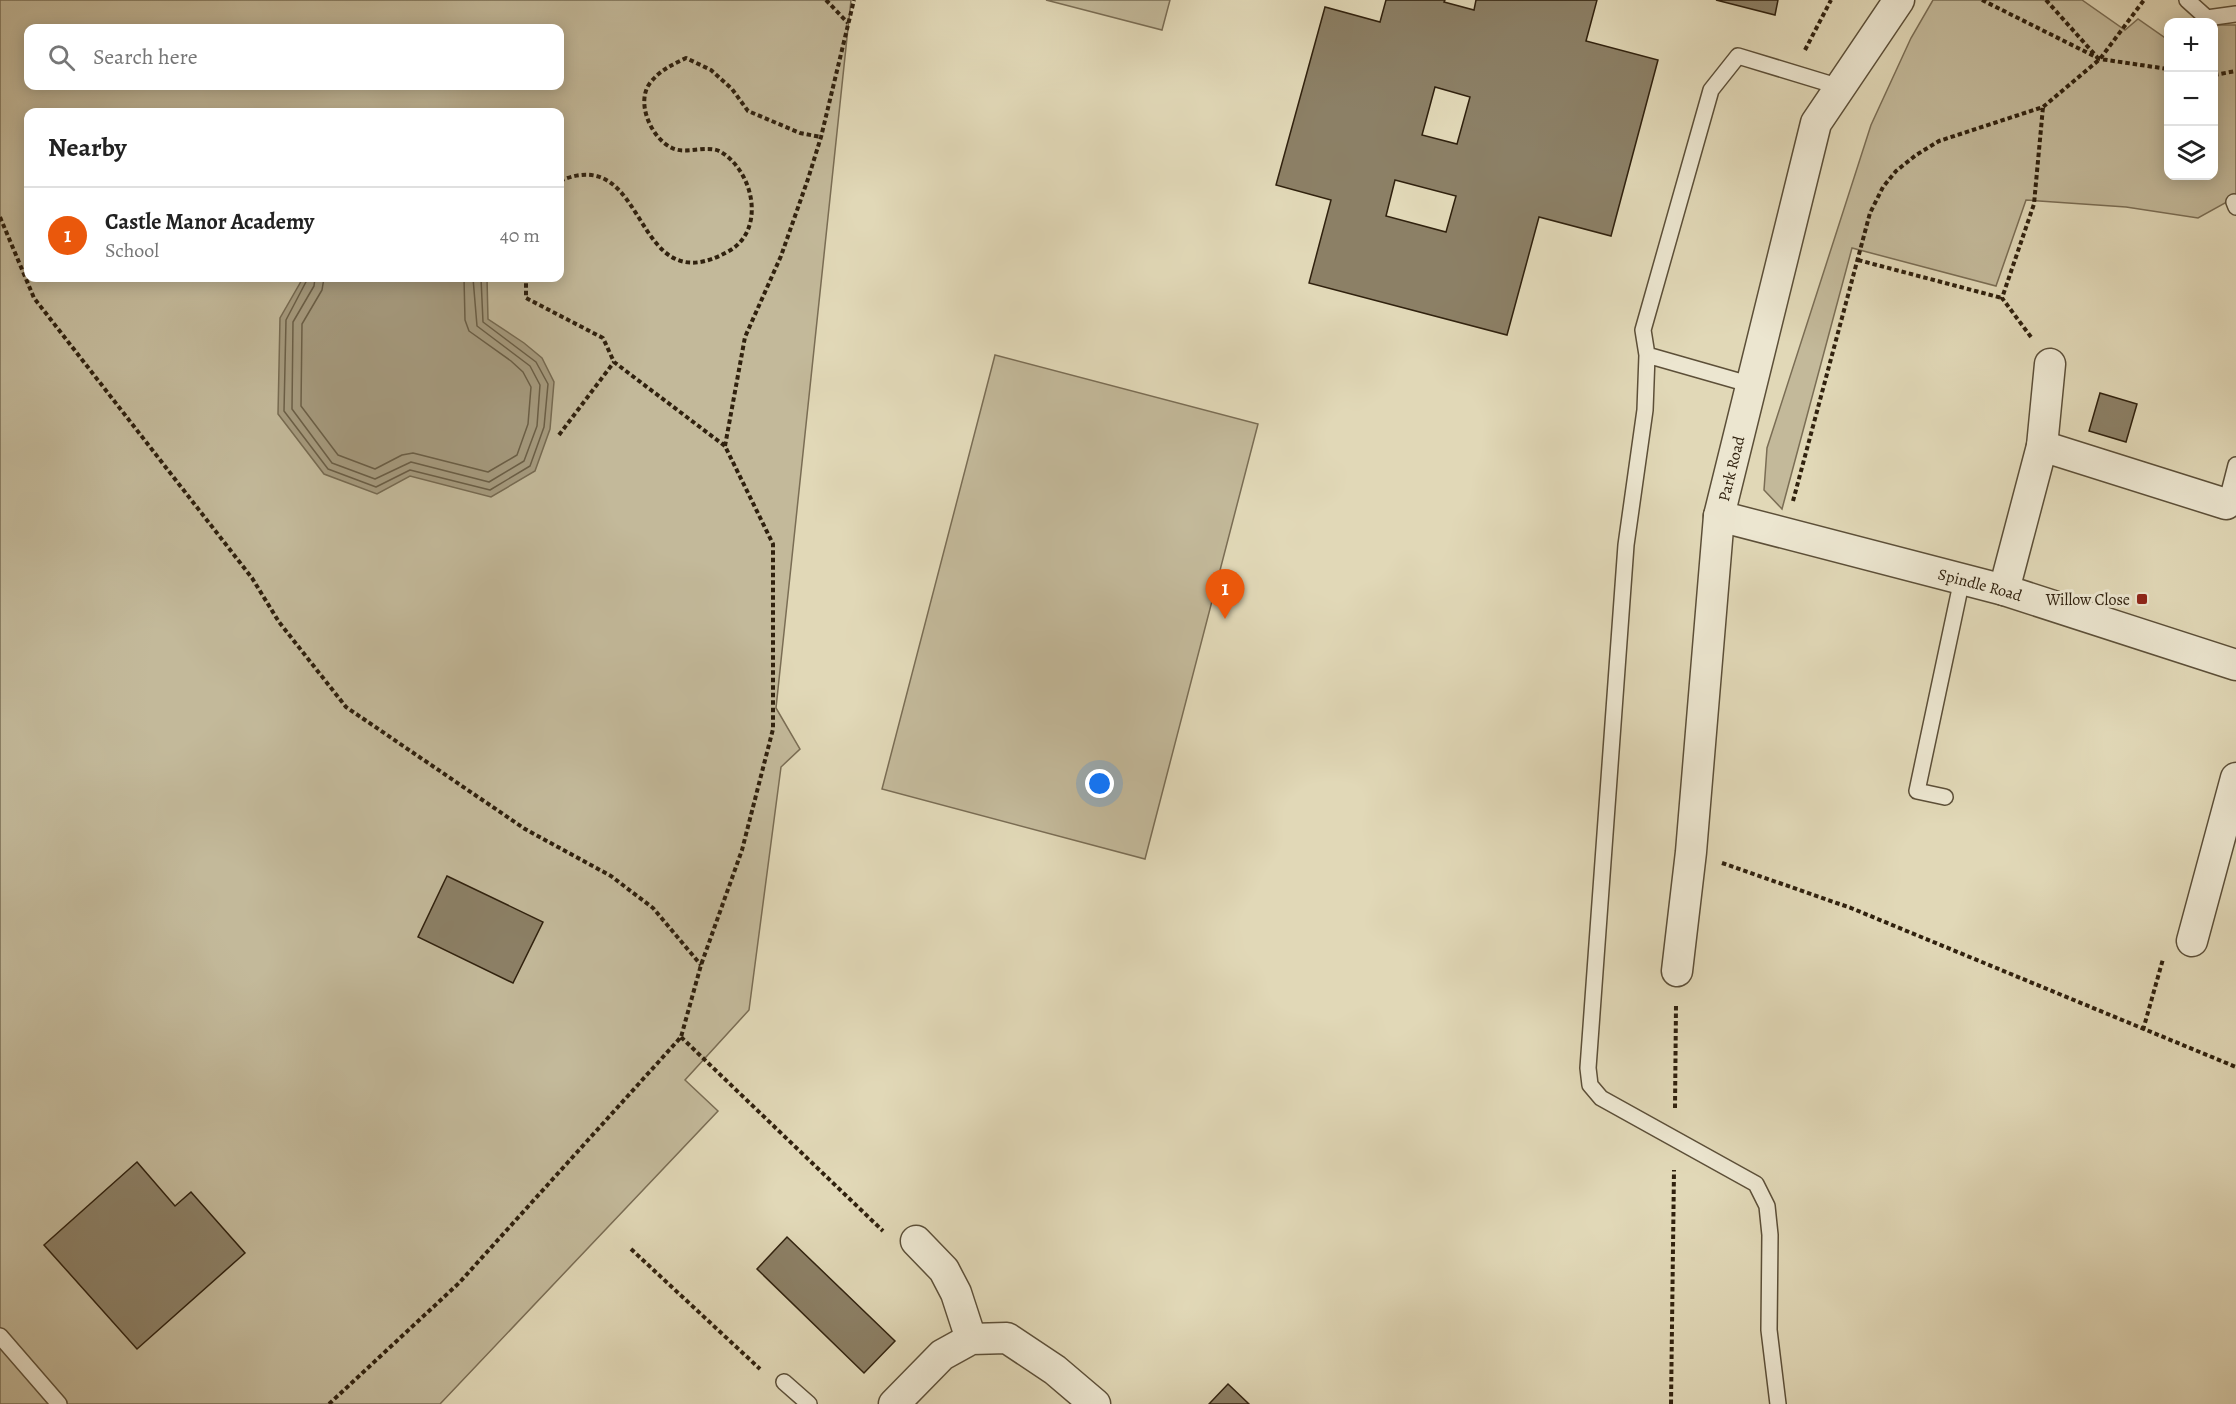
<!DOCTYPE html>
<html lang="en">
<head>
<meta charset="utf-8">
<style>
	:root { --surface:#fff; --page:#f6f6f6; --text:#222; --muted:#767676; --line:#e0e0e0; --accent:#ea580c }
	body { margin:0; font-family:Alegreya,serif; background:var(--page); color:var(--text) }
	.controls { position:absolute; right:18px; top:18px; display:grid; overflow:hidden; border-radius:12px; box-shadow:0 3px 15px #0003 }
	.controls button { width:54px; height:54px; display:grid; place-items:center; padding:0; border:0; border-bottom:2px solid var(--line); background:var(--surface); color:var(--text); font:30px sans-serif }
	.you { position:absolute; left:1100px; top:784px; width:21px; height:21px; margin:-15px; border:4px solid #fff; border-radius:50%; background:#1a73e8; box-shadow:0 0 0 9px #1a73e833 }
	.badge { display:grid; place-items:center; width:39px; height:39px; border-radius:50%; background:var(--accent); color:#fff; font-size:20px; font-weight:700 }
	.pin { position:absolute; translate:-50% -50px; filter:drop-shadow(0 2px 3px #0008) }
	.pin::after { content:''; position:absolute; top:32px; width:21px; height:18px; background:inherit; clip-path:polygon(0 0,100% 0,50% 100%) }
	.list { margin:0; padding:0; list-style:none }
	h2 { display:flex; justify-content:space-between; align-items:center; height:78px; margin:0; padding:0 24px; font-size:26px }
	h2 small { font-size:20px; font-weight:400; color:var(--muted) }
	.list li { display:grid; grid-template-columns:39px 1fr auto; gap:18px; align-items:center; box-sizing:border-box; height:96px; padding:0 24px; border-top:2px solid var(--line) }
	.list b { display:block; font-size:22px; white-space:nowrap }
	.list p { margin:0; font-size:20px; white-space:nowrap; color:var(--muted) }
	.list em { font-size:20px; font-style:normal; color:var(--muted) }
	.icon { flex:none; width:33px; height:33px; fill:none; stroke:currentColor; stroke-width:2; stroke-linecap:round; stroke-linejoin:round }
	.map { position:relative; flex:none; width:2236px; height:1404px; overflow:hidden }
	.search { position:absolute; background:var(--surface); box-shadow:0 3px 15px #0003; left:24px; top:24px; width:540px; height:66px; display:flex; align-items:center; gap:15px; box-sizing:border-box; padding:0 21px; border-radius:12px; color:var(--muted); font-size:22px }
	.panel { position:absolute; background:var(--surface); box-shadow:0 3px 15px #0003; left:24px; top:108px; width:540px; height:174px; border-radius:12px }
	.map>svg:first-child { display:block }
	.green { fill:#c3b99a; stroke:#7a6d54; stroke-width:1.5; fill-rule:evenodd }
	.water { fill:#a59a7e; stroke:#766a51; stroke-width:1.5 }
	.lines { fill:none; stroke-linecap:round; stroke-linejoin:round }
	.shore { stroke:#6a5e46; stroke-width:1.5 }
	.building { fill:#8c8066; stroke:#30210e; stroke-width:1.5; fill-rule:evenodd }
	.service-casing { stroke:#5c4f38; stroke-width:18 }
	.minor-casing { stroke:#5c4f38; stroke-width:33 }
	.path { stroke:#30210e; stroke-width:4; stroke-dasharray:4.5 3; stroke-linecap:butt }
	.service { stroke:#ece6d0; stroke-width:15 }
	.minor { stroke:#ece6d0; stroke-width:30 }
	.poi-dot { fill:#8f2418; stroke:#ece6d0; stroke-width:2 }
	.labels { text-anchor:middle; stroke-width:6; stroke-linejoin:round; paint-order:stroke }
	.street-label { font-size:16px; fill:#30210e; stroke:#ece6d0 }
	.poi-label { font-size:16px; fill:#30210e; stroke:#ece6d0; text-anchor:end }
</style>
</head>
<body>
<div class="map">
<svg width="2236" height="1404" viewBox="0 0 2236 1404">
	<rect width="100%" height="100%" fill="#e1d8b7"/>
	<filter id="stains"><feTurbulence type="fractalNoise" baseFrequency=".00333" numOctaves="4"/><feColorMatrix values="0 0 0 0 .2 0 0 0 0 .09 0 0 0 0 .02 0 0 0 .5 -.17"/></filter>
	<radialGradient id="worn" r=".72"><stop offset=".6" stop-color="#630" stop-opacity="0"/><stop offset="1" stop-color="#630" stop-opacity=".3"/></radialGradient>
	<path class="green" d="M 0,0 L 851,0 L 776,708 L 800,749 L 781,767 L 749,1010 L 685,1080 L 718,1111 L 440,1404 L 0,1404 ZM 28,28 L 560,28 L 560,86 L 28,86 ZM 28,112 L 560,112 L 560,278 L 28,278 Z
		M 1046,0 L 1170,0 L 1162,30 Z
		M 1933,0 L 2082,0 L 2125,30 L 2138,19 L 2168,40 L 2168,176 L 2214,176 L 2214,28 L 2216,25 L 2236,25 L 2236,197 L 2198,218 L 2126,207 L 2026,200 L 1996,286 L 1852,248 L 1782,509 L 1764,490 L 1767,448 L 1871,125 L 1911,38 Z
		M 995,355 L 1258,424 L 1145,859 L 882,789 Z"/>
	<path class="water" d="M 303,278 L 487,278 L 488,319 L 524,343 L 542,358 L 554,382 L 550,429 L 535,471 L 491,497 L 410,476 L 377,494 L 324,474 L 278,414 L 280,318 Z"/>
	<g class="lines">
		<path class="shore" d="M 308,278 L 286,320 L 284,411 L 328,469 L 376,487 L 410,470 L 490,490 L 530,466 L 544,427 L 548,384 L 536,362 L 483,322 L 481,278
			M 315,278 L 314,286 L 293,322 L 292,409 L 332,463 L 375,479 L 411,462 L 489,482 L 524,461 L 537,426 L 540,385 L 530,366 L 477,326 L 473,278
			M 324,278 L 322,290 L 302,324 L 301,406 L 338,455 L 375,469 L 402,455 L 413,453 L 488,472 L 517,455 L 528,424 L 531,387 L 523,372 L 511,361 L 469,331 L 465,320 L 464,278"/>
	</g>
	<path class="building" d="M 1386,0 L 1445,0 L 1444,2 L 1474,10 L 1476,0 L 1597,0 L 1586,41 L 1658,60 L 1611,236 L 1539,217 L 1507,335 L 1309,283 L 1331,200 L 1276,185 L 1325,7 L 1380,22 ZM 1435,87 L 1470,97 L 1457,144 L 1422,135 ZM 1395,180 L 1456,196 L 1446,232 L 1386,216 Z
		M 1716,0 L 1778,0 L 1775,15 Z
		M 2100,393 L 2137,404 L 2126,442 L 2089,431 Z
		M 447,876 L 543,922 L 513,983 L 418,937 Z
		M 137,1162 L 175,1206 L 191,1192 L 245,1253 L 137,1349 L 44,1245 Z
		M 787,1237 L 895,1341 L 864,1373 L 757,1269 Z
		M 1228,1384 L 1249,1404 L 1209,1404 Z"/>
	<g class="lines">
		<defs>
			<path id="service" d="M 2187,0 L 2207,18 L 2236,14
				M 2234,202 L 2236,207
				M 1647,355 L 1645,410 L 1626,545 L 1588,1068 L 1590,1085 L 1601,1098 L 1756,1184 L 1767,1206 L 1770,1235 L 1769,1330 L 1778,1404
				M 1752,385 L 1647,355 L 1643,330 L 1711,90 L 1738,56 L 1840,87
				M 2226,504 L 2236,465
				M 1945,797 L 1917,791 L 1962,579
				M 0,1336 L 59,1404
				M 784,1382 L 809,1404"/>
			<g id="minor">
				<path d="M 2042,446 L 2050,364"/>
				<path id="s1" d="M 1719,516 L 2004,590 L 2236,665"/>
				<path d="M 2004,590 L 2042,446 L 2226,504"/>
				<path d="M 2192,941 L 2236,778"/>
				<path id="s2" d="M 1677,971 L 1691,852 L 1719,516 L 1816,123 L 1899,0"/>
				<path d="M 916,1241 L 944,1270 L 956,1293 L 971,1339"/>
				<path d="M 894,1404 L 942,1355 L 971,1339 L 1007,1338 L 1055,1370 L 1095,1404"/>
			</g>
		</defs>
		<use href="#service" class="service-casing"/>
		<use href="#minor" class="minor-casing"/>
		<path class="path" d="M 826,0 L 848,23
			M 1982,0 L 2100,59 L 2168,69
			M 2046,0 L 2097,57
			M 1805,50 L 1831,0
			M 2214,75 L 2236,71
			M 560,181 C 651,141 630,307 729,251 C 766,230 754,172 721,152 C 708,144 686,155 672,148 C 652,139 635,103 650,83 C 660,70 672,65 686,58 L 711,70 L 732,89 L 748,111 L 800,133 L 821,137
			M 0,217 L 34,298 L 252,578 L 279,622 L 346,707 L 525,829 L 611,876 L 653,908 L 701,965
			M 1858,260 L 2002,298
			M 2031,337 L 2002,298 L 2034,204 L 2043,107
			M 559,435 L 614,362
			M 725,446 L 745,337 L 781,256 L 808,179 L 821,137 L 854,0
			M 1793,501 L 1870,213 L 1883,187 L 1896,171 L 1916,155 L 1939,141 L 2043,107 L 2100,59 L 2144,0
			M 1722,863 L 1851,908 L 2236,1067
			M 2143,1030 L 2163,959
			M 681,1037 L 883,1231
			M 1675,1108 L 1676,1005
			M 631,1249 L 760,1369
			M 329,1404 L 459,1283 L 681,1037 L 701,965 L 742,850 L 773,729 L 773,544 L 725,446 L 614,362 L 603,338 L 526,298 L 526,278
			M 1671,1404 L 1674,1170"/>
		<use href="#service" class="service"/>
		<use href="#minor" class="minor"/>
	</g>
	<rect class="poi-dot" x="2136" y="593" width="12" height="12" rx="3"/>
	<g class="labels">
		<g class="street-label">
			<text dy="6" stroke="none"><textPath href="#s2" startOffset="506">Park Road</textPath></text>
			<text dy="6" stroke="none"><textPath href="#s1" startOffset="270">Spindle Road</textPath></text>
		</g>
		<g class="poi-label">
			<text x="2130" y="605">Willow Close</text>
		</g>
	</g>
	<rect width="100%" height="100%" filter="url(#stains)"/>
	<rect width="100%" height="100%" fill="url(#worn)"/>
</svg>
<div class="controls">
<button>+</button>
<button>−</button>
<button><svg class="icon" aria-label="layers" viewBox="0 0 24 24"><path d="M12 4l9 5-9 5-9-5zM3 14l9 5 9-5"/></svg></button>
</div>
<div class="you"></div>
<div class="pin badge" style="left:1225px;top:619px">1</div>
<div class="search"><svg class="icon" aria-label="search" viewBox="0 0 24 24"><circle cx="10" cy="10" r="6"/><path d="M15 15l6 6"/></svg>Search here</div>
<section class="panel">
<h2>Nearby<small></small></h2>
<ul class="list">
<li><span class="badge">1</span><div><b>Castle Manor Academy</b><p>School</p></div><em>40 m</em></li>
</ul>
</section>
</div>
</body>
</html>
